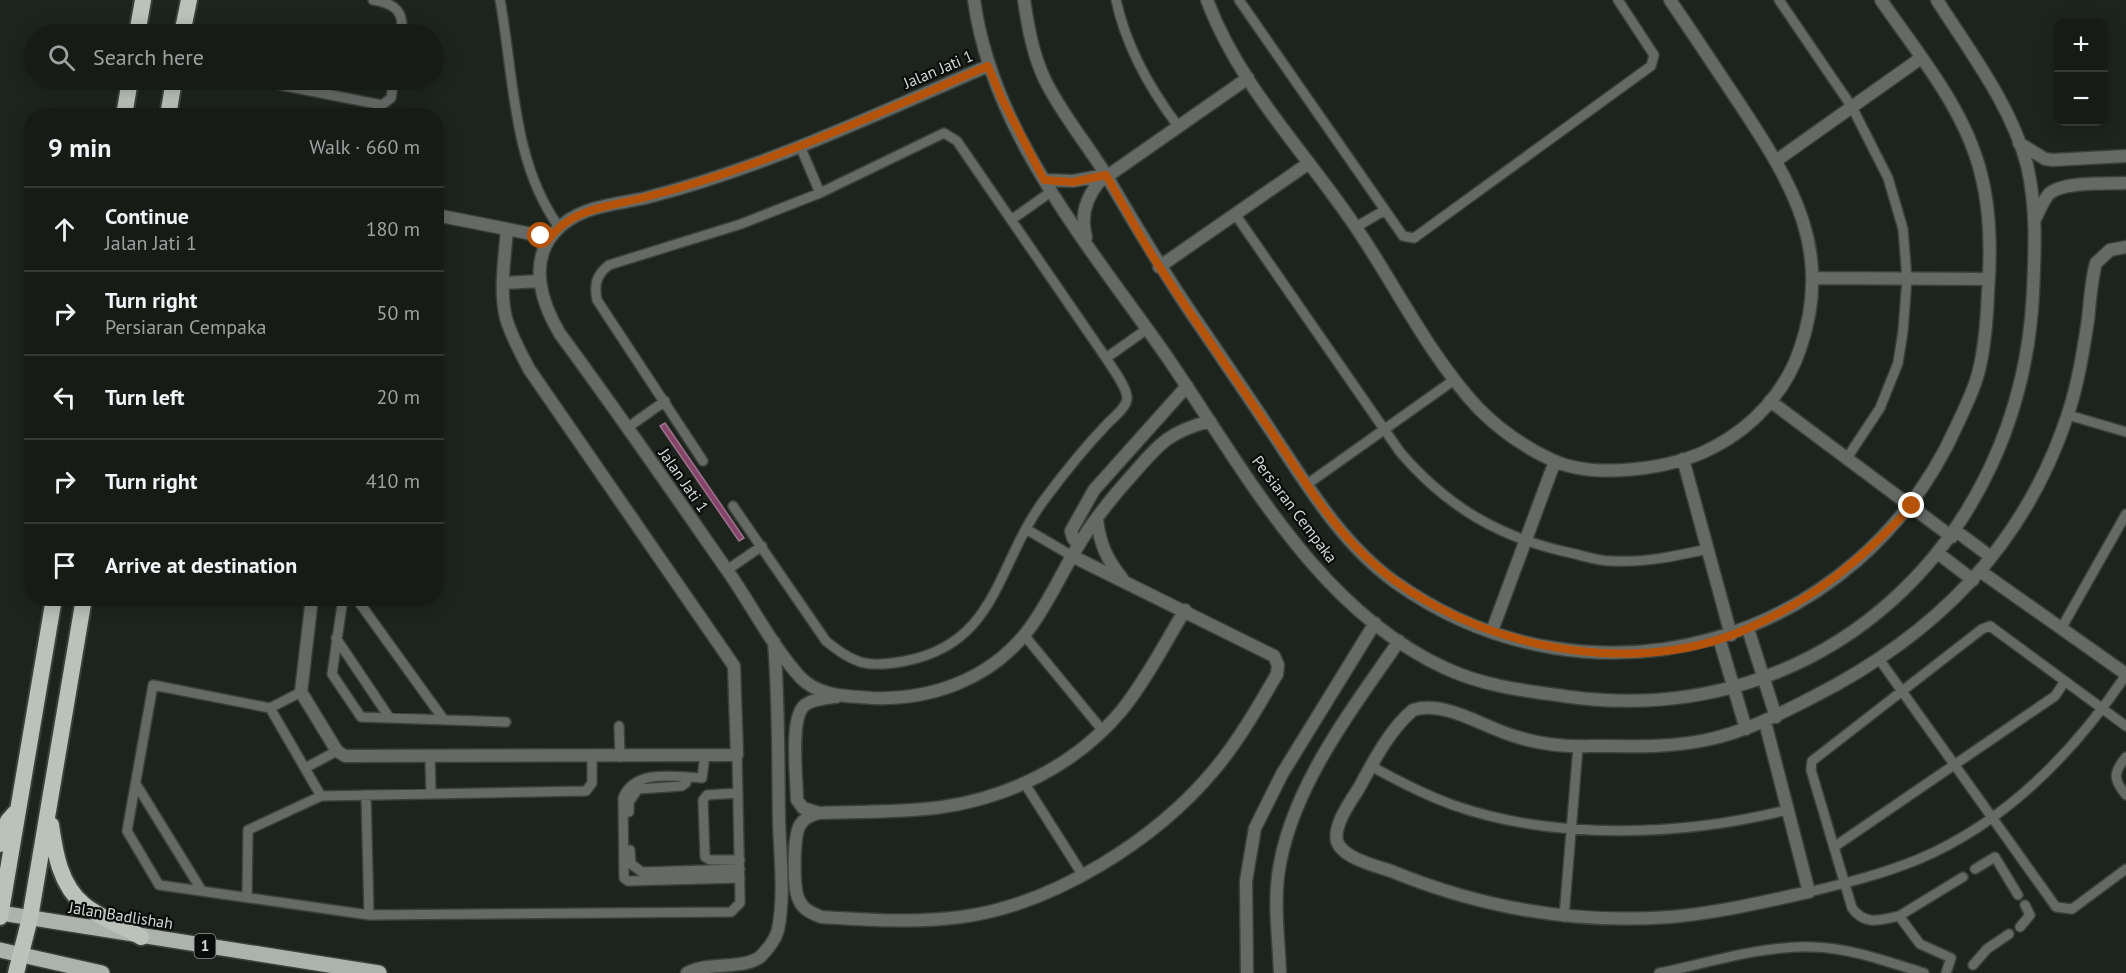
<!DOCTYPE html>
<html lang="en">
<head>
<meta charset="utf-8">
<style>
	:root { --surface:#161b16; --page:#1f241f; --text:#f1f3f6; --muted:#9ea1a1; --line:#353935 }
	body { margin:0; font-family:"PT Sans",sans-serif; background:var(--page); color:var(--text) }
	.controls { position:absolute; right:18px; top:18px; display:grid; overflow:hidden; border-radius:12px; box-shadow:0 3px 15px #0003 }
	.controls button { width:54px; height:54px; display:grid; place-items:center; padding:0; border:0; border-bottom:2px solid var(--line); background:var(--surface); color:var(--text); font:30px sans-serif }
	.stop { position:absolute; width:18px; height:18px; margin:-14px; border:4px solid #b45309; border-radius:50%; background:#fff }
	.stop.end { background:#b45309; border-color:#fff; box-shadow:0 2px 6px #0008 }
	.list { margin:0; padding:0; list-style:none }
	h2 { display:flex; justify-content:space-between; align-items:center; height:78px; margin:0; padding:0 24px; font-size:26px }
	h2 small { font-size:20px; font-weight:400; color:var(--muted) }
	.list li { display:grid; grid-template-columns:39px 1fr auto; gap:18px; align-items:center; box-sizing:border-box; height:84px; padding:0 24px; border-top:2px solid var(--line) }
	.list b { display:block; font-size:22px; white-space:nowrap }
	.list p { margin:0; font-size:20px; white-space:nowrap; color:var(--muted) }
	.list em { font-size:20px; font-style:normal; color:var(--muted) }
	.icon { flex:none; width:33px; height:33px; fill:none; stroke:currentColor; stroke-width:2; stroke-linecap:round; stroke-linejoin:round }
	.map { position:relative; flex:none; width:2126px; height:973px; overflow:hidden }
	.search { position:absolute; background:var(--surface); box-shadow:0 3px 15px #0003; left:24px; top:24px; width:420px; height:66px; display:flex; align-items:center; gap:15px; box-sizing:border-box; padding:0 21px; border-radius:33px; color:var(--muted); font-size:22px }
	.panel { position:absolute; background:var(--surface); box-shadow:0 3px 15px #0003; left:24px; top:108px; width:420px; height:498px; border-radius:24px }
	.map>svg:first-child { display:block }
	.water { fill:#854569; stroke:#9d728a; stroke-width:1.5 }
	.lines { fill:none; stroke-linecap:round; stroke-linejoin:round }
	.service-casing { stroke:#3a413b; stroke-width:12 }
	.minor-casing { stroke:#3a413b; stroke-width:15 }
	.primary-casing { stroke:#3a413b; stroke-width:18 }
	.trunk-casing { stroke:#3a413b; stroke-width:20 }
	.service { stroke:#666a67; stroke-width:9 }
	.minor { stroke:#666a67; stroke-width:12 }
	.primary { stroke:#acb3ac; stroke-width:15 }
	.trunk { stroke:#bac2ba; stroke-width:16 }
	.route { stroke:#b45309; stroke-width:8 }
	.labels { text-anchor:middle; stroke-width:4.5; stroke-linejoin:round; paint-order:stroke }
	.shield { fill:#090c0a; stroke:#989c99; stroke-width:1.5 }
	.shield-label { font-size:15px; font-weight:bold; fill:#d5dad6 }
	.street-label { font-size:16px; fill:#d5dad6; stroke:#090c0a }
</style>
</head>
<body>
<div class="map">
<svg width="2126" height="973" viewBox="0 0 2126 973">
	<rect width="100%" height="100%" fill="#1d241e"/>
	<path class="water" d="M 665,423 L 744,538 L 739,541 L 660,426 Z"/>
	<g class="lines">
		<defs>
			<path id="service" d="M 373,0 C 395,3 405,12 401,34
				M 500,0 C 514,76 512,162 559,227
				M 1116,0 C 1126,46 1150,89 1178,126
				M 1239,0 L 1385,210
				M 1779,0 L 1852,107 L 1888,178 L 1903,229 L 1907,279 L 1903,331 L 1898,363 L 1880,408 L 1847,458
				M 255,80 L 382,105 L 391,98 L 394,80
				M 800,146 L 820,193
				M 1235,214 L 1400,452 C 1447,507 1500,538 1571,553 C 1584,556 1598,561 1612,561 C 1644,563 1676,556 1707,549
				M 1011,220 L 1052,191
				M 1356,227 L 1385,210 L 1403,236 L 1414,238 L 1651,66 L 1654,55 L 1618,0
				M 1106,358 L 1147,329
				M 2068,415 L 2126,432
				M 627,428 L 665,401
				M 703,461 L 597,300 C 594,285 596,275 609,265 L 741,224 L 820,193 L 944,133 L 957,141 L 1106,358 C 1112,368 1127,387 1127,398 C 1127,407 1114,417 1108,423 C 1085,447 1064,473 1044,500 C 996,565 998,643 905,661 C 869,668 855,665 826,641 L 733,506
				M 1306,485 L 1454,380
				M 1026,529 L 1072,556
				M 727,570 L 762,546
				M 343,598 L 332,674 L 361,717 L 506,722
				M 356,598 L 444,720
				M 2062,627 L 2126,514
				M 1024,635 L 1103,731
				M 336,638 L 389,717
				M 1879,659 L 2056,907 L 2072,909 L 2126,869
				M 301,692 L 270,708 L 153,685 L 127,831 L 159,885 L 369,915 L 731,912 L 740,903 L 740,897 L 737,755
				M 270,708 L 321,796
				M 619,726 L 620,757
				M 705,755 L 702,778 C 676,777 634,768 623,798 L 624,878 L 628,881 L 740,878
				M 430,757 L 431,794
				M 2126,757 C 2113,773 2113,779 2126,795
				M 1371,766 C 1398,781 1425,795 1453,805 C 1555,841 1684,836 1787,810
				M 305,768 L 337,751
				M 136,784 L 202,891
				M 1025,784 L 1082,874
				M 738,793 L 707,795 L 703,800 L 705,857 L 710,860 L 740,860
				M 366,795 L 369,915
				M 629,812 L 629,802 L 638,789 L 682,786 L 686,783 L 687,778
				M 1834,847 L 2055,696 L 2065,681
				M 630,850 L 631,864 L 642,872 L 740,869
				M 1975,869 L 1995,857 L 2018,895
				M 1809,892 C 1846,883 1883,874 1919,859 C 2006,822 2074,752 2126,675
				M 247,897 L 248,830 L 321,796 L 586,791 L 592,783 L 592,757
				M 1899,916 L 1963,877
				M 1564,917 L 1578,747
				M 2020,927 L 2030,915 L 2025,905
				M 1973,965 L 1987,949 L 2009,934
				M 1659,973 C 1708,963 1762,945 1813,947 C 1851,948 1888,962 1924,973
				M 1946,973 L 1951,958 L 1920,944 L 1899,916 C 1880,920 1865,926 1852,908 L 1811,770 L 1812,761 L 1982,629 L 1990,626 L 2126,726"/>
			<path id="minor" d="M 974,0 C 992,133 1090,247 1165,354 C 1243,467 1315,608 1445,668 C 1485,687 1528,691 1571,697 C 1823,730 2021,541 2033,293 C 2035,250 2037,207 2027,165 C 2011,105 1970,52 1937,0
				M 1024,0 C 1028,27 1033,55 1045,80 C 1062,115 1089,146 1109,180 C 1137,228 1165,275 1196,320 C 1222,358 1248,396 1273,434 C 1308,487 1343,545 1395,582 C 1593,723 1859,644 1957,425 C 1965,408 1973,392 1978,374 C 1985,348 1987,319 1988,292 C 1991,253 1991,212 1981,174 C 1965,109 1918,54 1881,0
				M 1207,0 C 1239,86 1307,154 1357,229 C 1397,288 1430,357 1479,409 C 1499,429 1526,448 1552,460 C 1595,480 1673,469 1714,447 C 1753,427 1786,391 1800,349 C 1834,252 1793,185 1741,106 C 1717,70 1694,35 1670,0
				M 988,66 C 876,114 764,168 645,198 C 613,205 577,206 554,233 C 528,263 542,304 560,334 C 617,411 672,491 727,570 C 751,604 772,646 800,677 C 819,697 847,696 872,698 C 931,700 988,680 1026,633 C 1047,607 1060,575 1078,546 C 1093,521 1113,496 1133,474 C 1160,443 1169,432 1210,421
				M 2019,143 L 2045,159 L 2053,160 L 2126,156
				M 1777,160 L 1921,58
				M 1044,180 L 1073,181 L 1105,175
				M 2035,219 C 2039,212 2043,201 2048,195 C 2060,181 2108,184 2126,183
				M 507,229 L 541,236 L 548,240
				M 1086,237 C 1080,216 1086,198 1099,182 L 1248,78
				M 1159,267 L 1309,163
				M 1813,278 L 1989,279
				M 504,283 L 540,281
				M 1770,401 L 1952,537
				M 1683,459 L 1731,635
				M 1097,520 C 1100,544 1107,560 1122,578
				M 1956,531 L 1991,557
				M 1079,545 L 1073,538 L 1071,531 L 1094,490 L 1187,386
				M 1939,554 L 1973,580
				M 1072,556 L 1274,656 L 1278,665 L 1277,674 C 1258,707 1239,740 1215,769 C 1156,840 1053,905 961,917 C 915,923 867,920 821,917 C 812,913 803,910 799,900 C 793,889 793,837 800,825 C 804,818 811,815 819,813 C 860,811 902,813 942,807 C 1011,797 1077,764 1122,710 C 1146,680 1165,643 1185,610
				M 1980,571 L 2126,674
				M 312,598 L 301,692 L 337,751 L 345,756 L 737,755 L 734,666 L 529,369 C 521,353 511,336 506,318 C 499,290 505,257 507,229 L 436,215
				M 1748,629 L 1776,717
				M 1492,631 L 1555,461
				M 1719,638 L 1746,729
				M 1765,722 L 1809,892 C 1763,902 1717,913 1670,917 C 1574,924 1481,908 1391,871 C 1376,866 1342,858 1337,841 C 1333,825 1351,801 1359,788 C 1373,762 1390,729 1413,710 C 1446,700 1483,727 1514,736 C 1539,744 1564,747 1590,746 C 1628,746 1668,748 1706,740 C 1745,732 1778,715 1813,697 C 1935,635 2024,547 2068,414 C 2078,384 2083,352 2088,320 C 2090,301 2091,281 2096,263 L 2110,250 L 2126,247
				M 819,813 L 803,808 L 797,800 C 797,780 789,717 805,705 C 813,699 826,698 836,697
				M 687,973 C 709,961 746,970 761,956 C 768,949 775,940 778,930 C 785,895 780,856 779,820 C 778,761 779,701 774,642
				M 1247,973 L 1246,881 L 1255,828 L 1282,774 L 1375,623
				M 1280,973 C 1279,942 1274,908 1278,876 C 1289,790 1351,711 1399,641"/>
			<path id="primary" d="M 0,913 L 379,973
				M 0,950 L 102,973"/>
			<path id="trunk" d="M 137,34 L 143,0
				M 182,34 L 189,0
				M 124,116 L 130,80
				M 168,116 L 174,80
				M 51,825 C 55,853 60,885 84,905 C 100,918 123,926 141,937
				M 0,844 L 8,821 L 15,813
				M 0,917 L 54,598
				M 16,973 L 30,918 L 84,598"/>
		</defs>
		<use href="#service" class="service-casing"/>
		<use href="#minor" class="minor-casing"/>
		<use href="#primary" class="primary-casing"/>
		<use href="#trunk" class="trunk-casing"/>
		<use href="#service" class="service"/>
		<use href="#minor" class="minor"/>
		<use href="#primary" class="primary"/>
		<use href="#trunk" class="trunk"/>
	</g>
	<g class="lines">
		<path class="route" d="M 541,236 L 548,240 C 572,207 609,207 646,197 C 764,167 876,114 988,66 L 1002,99 L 1044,180 L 1073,182 L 1106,175 C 1124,206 1141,239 1161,269 C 1194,320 1230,370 1264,421 C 1293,462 1318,507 1353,544 C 1445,642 1624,685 1749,628 C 1817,597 1861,560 1912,506"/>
	</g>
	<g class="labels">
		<rect class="shield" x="194.5" y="934" width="21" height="24" rx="4.5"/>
		<g class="shield-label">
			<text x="205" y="951">1</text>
		</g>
		<g class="street-label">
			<text transform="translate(938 69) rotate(-23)" y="6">Jalan Jati 1</text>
			<text transform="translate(684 480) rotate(55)" y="6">Jalan Jati 1</text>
			<text transform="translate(1295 509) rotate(53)" y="6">Persiaran Cempaka</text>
			<text transform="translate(121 915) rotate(9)" y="6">Jalan Badlishah</text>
		</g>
	</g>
</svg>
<div class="controls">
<button>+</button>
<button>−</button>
</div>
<div class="stop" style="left:541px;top:236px"></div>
<div class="stop end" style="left:1912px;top:506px"></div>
<div class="search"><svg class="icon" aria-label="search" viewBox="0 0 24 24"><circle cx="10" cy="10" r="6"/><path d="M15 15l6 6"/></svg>Search here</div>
<section class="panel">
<h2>9 min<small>Walk · 660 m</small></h2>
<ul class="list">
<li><svg class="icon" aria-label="ahead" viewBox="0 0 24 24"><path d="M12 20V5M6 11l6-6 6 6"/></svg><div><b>Continue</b><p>Jalan Jati 1</p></div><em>180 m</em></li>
<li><svg class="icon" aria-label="right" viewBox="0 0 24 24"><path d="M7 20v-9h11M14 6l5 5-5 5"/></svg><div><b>Turn right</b><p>Persiaran Cempaka</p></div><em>50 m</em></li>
<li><svg class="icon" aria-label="left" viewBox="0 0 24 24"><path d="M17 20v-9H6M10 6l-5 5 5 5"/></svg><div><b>Turn left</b></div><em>20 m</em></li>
<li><svg class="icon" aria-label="right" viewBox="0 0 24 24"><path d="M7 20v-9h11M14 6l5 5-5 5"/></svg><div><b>Turn right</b></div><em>410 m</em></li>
<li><svg class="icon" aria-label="arrive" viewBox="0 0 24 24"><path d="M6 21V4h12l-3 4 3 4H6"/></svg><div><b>Arrive at destination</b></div></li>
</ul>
</section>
</div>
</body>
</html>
